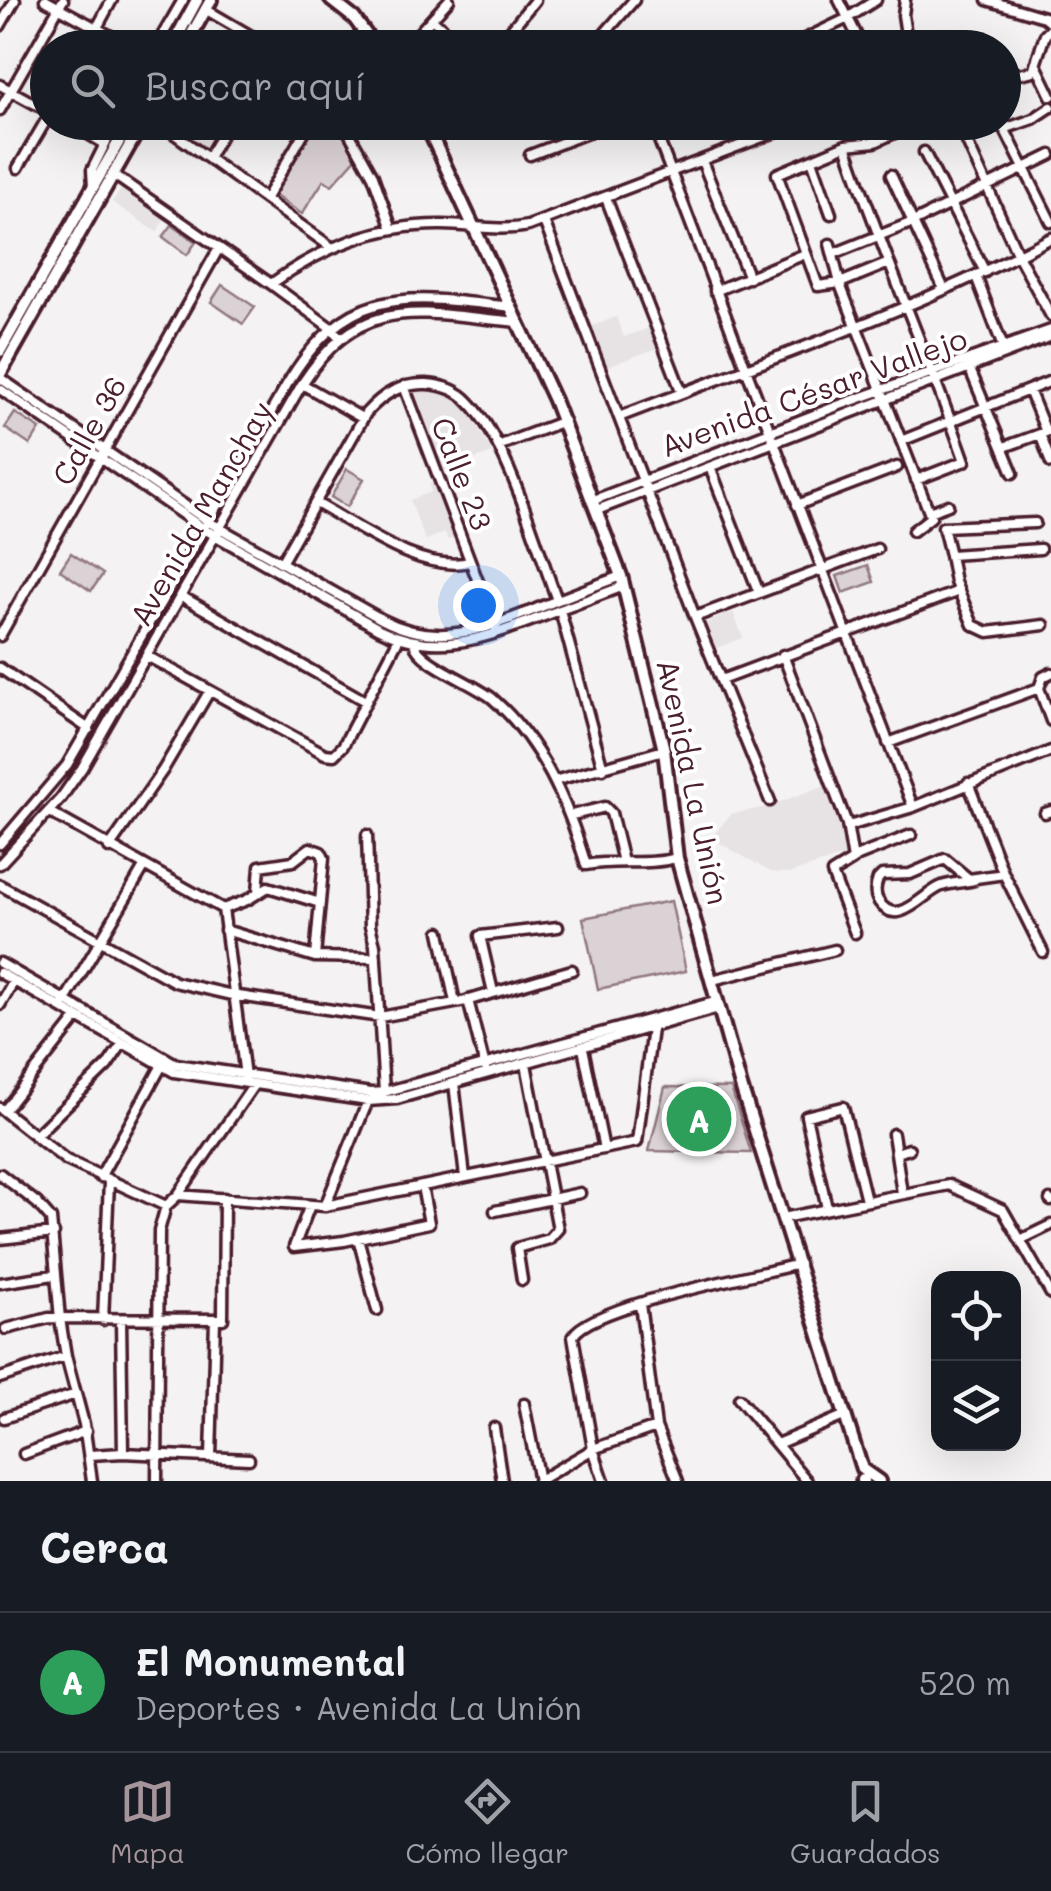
<!DOCTYPE html>
<html lang="es">
<head>
<meta charset="utf-8">
<style>
	:root { --surface:#171b24; --page:#20242c; --text:#f1f3f6; --muted:#9ea1a6; --line:#363941; --accent:#a6949b }
	body { margin:0; font-family:Mali,sans-serif; background:var(--page); color:var(--text) }
	.controls { position:absolute; right:30px; bottom:30px; display:grid; overflow:hidden; border-radius:20px; box-shadow:0 10px 40px #0002 }
	.controls button { width:90px; height:90px; display:grid; place-items:center; padding:0; border:0; border-bottom:2px solid var(--line); background:var(--surface); color:var(--text); font:50px sans-serif }
	.you { position:absolute; left:478px; top:605px; width:35px; height:35px; margin:-25px; border:8px solid #fff; border-radius:50%; background:#1a73e8; box-shadow:0 0 0 15px #1a73e833 }
	.badge { display:grid; place-items:center; width:65px; height:65px; border-radius:50%; background:var(--accent); color:#fff; font-size:32px; font-weight:700 }
	.pin { position:absolute; translate:-50% -50%; border:5px solid #fff; box-shadow:0 2px 10px #0006 }
	.list { margin:0; padding:0; list-style:none }
	h2 { display:flex; justify-content:space-between; align-items:center; height:130px; margin:0; padding:0 40px; font-size:42px }
	h2 small { font-size:32px; font-weight:400; color:var(--muted) }
	.list li { display:grid; grid-template-columns:65px 1fr auto; gap:30px; align-items:center; box-sizing:border-box; height:140px; padding:0 40px; border-top:2px solid var(--line) }
	.list b { display:block; font-size:38px; white-space:nowrap }
	.list p { margin:0; font-size:32px; white-space:nowrap; color:var(--muted) }
	.list em { font-size:32px; font-style:normal; color:var(--muted) }
	.icon { flex:none; width:55px; height:55px; fill:none; stroke:currentColor; stroke-width:2; stroke-linecap:round; stroke-linejoin:round }
	.map { position:relative; flex:none; width:1051px; height:1481px; overflow:hidden }
	.search { position:absolute; background:var(--surface); box-shadow:0 10px 40px #0002; left:30px; right:30px; top:30px; height:110px; display:flex; align-items:center; gap:25px; box-sizing:border-box; padding:0 35px; border-radius:55px; color:var(--muted); font-size:38px }
	.sheet { height:270px; background:var(--surface) }
	nav { display:flex; justify-content:space-around; align-items:center; box-sizing:border-box; height:140px; border-top:2px solid var(--line); background:var(--surface); font-size:28px; color:var(--muted) }
	nav a { display:grid; justify-items:center; gap:5px }
	nav .on { color:var(--accent) }
	.map>svg:first-child { display:block }
	.built { fill:#e7e2e3 }
	.green { fill:#dbd2d5; stroke:#927880; stroke-width:2.5 }
	.lines { fill:none; stroke-linecap:round; stroke-linejoin:round }
	.minor-casing { stroke:#4a1f2b; stroke-width:15 }
	.major-casing { stroke:#4a1f2b; stroke-width:18 }
	.minor { stroke:#fff; stroke-width:8 }
	.major { stroke:#fff; stroke-width:10 }
	.labels { text-anchor:middle; stroke-width:8; stroke-linejoin:round; paint-order:stroke }
	.street-label { font-size:30px; fill:#4a1f2b; stroke:#fff }
</style>
</head>
<body>
<div class="map">
<svg width="1051" height="1481" viewBox="0 0 1051 1481">
	<rect width="100%" height="100%" fill="#f4f2f2"/>
	<filter id="ink" filterUnits="userSpaceOnUse"><feTurbulence type="fractalNoise" baseFrequency=".01" numOctaves="2"/><feDisplacementMap in="SourceGraphic" scale="20" xChannelSelector="R" yChannelSelector="G"/><feConvolveMatrix kernelMatrix="1 2 1 2 8 2 1 2 1" color-interpolation-filters="sRGB"/></filter>
	<g filter="url(#ink)">
		<path class="built" d="M 189,122 L 220,122 L 221,123 L 206,148 L 183,131 Z
			M 123,187 L 165,217 L 157,232 L 112,202 Z
			M 616,317 L 624,337 L 650,328 L 658,348 L 605,367 L 590,327 Z
			M 439,391 L 466,406 L 492,453 L 444,471 L 413,392 Z
			M 434,483 L 454,537 L 448,540 L 445,533 L 425,540 L 410,500 L 431,492 L 429,485 Z
			M 733,612 L 743,638 L 716,648 L 706,623 Z
			M 826,785 L 853,853 L 791,873 L 771,872 L 711,838 L 731,814 L 767,807 Z"/>
		<path class="green" d="M 434,25 L 460,48 L 413,48 Z
			M 313,123 L 337,123 L 357,157 L 332,185 L 324,180 L 302,214 L 271,193 Z
			M 172,225 L 196,242 L 187,255 L 163,237 Z
			M 222,285 L 255,307 L 243,324 L 211,302 Z
			M 15,413 L 40,429 L 30,445 L 5,428 Z
			M 347,469 L 364,479 L 347,507 L 331,497 Z
			M 71,553 L 103,574 L 91,591 L 60,570 Z
			M 868,565 L 874,582 L 843,593 L 837,576 Z
			M 671,901 L 686,971 L 598,989 L 583,918 Z
			M 665,1087 L 731,1088 L 751,1153 L 649,1151 Z"/>
		<g class="lines">
			<defs>
				<path id="minor" d="M 45,0 L 133,48
					M 839,0 L 863,48
					M 905,0 L 903,15 L 908,48
					M 987,0 L 1044,17 L 1051,23
					M 205,9 L 272,48
					M 432,19 L 465,48
					M 0,26 L 15,0
					M 597,42 L 611,41 L 617,48
					M 86,48 L 112,0
					M 155,48 L 183,0
					M 405,48 L 449,0
					M 496,48 L 535,0
					M 592,48 L 634,0
					M 786,48 L 846,19 L 876,0
					M 1037,67 L 1051,96
					M 1004,69 L 1020,74 L 1033,71 L 1045,35 L 1051,29
					M 0,85 L 48,111
					M 0,110 L 63,0
					M 68,122 L 105,144
					M 158,122 L 331,247
					M 343,122 L 373,176 L 392,229
					M 652,122 L 913,807
					M 958,122 L 1018,255 L 1051,316
					M 1001,122 L 1051,222
					M 1004,129 L 1033,119 L 1051,107
					M 846,145 C 882,252 928,355 965,461 L 916,480
					M 924,152 L 985,272
					M 530,155 L 616,122
					M 208,158 L 229,122
					M 812,160 L 831,214
					M 702,161 L 749,278
					M 18,168 L 48,117
					M 114,175 L 271,284 L 331,328 L 341,339
					M 891,175 L 944,289
					M 93,187 L 92,170 L 116,122
					M 266,198 L 310,122
					M 606,198 L 682,393
					M 544,221 L 695,617 L 770,801
					M 830,244 L 841,287 L 931,517 L 913,531
					M 833,254 L 913,222 L 1051,155
					M 889,263 L 840,283 L 818,286 L 777,174 L 846,145 L 875,142 L 899,131 L 897,122
					M 976,276 L 1003,347
					M 271,284 C 323,247 378,224 443,225 C 471,225 499,232 528,226 L 802,122
					M 715,291 L 805,254
					M 969,367 L 1013,473
					M 0,378 L 209,522 L 383,620 C 439,649 487,628 541,607 C 567,596 594,586 621,576
					M 302,384 L 362,418
					M 404,386 L 496,629
					M 0,389 L 204,529 L 379,629 C 435,657 482,639 536,619 C 565,608 595,597 624,586
					M 1029,390 L 1046,432
					M 619,417 C 764,361 914,311 1051,238
					M 1040,434 L 1051,463
					M 901,441 L 1051,381
					M 498,446 L 564,421
					M 1004,447 L 1051,430
					M 710,467 L 759,593
					M 594,500 L 840,405 L 1051,330
					M 316,503 C 360,527 419,573 470,562
					M 797,505 L 897,467
					M 597,510 L 1051,336
					M 929,512 L 948,505
					M 1040,549 L 950,555 L 955,582 L 973,625 L 988,632 L 1044,625
					M 950,555 L 943,527 L 1035,523
					M 281,563 L 366,413 C 383,394 401,383 427,384 C 442,385 458,390 469,402 C 507,440 537,547 557,600
					M 181,596 L 365,701
					M 560,610 L 603,769
					M 695,617 L 877,549
					M 0,636 L 219,248
					M 414,643 C 418,663 474,683 493,699 C 542,742 568,804 586,865 C 617,859 647,866 677,858
					M 783,655 L 847,824 L 853,860 L 832,873 L 855,933
					M 147,656 L 325,754 L 334,755 L 343,746 L 399,638
					M 0,668 L 89,729
					M 721,680 L 959,591
					M 1039,688 L 1051,721
					M 888,743 L 1039,688 L 1043,677 L 1051,673
					M 554,781 L 664,750
					M 968,783 L 1003,872 L 1043,952
					M 49,812 L 223,909 L 247,900 L 268,887 L 320,903
					M 1045,813 L 1051,811
					M 572,815 L 605,807 L 611,813 L 623,862
					M 847,824 L 852,825 L 913,807 L 1051,751
					M 367,835 L 370,926 L 375,945 L 384,1092
					M 0,844 L 67,765 L 286,386 C 347,283 406,295 512,307
					M 109,848 L 163,770 L 209,692
					M 853,858 L 911,835
					M 0,864 L 61,798 L 82,768 L 302,384 C 363,289 425,315 519,322
					M 974,880 C 964,883 952,882 942,886 C 924,892 898,930 879,902 C 874,895 875,887 878,879 L 882,875 L 910,874 L 945,859 L 969,879 L 1004,874
					M 0,885 L 175,982 L 232,995 L 380,1017 L 466,1001 L 572,970
					M 258,892 L 260,866 L 293,861 L 310,848 L 321,852 L 324,858 L 315,957
					M 223,909 L 245,1076
					M 225,930 L 315,957 L 376,958
					M 440,932 L 455,1002
					M 0,963 L 176,1064 L 371,1093 L 384,1092 L 718,1001
					M 0,973 L 174,1072 L 368,1101 L 397,1099 L 719,1008
					M 712,980 L 835,950
					M 493,992 L 480,936 L 558,927
					M 468,1000 L 485,1067
					M 63,1004 L 144,867
					M 0,1005 L 14,981
					M 583,1048 L 604,1149
					M 454,1083 L 465,1177
					M 0,1108 L 66,1160 L 166,1206
					M 4,1111 L 77,1018
					M 893,1134 L 896,1153
					M 35,1136 L 107,1066 L 122,1044
					M 0,1174 L 37,1203 L 51,1219 L 60,1319 L 66,1356 L 84,1424 L 92,1481
					M 100,1177 L 161,1067
					M 902,1193 L 896,1153 L 909,1149
					M 178,1195 L 325,1206 L 637,1142 L 652,1029
					M 1050,1200 L 1051,1201
					M 310,1205 L 294,1247 L 344,1241 L 429,1223 L 422,1186
					M 325,1206 L 368,1101
					M 827,1208 L 806,1116 L 843,1107 L 866,1200
					M 495,1211 L 580,1193
					M 783,1218 L 949,1185 L 1003,1210 L 1051,1294
					M 358,1238 L 377,1310
					M 0,1239 L 54,1233
					M 1020,1240 L 1051,1225
					M 522,1280 L 517,1248 L 549,1239 L 558,1229 L 526,1064
					M 0,1283 L 54,1275
					M 640,1304 L 656,1427 L 678,1481
					M 103,1320 L 109,1182
					M 121,1320 L 123,1453
					M 6,1329 L 49,1318 L 223,1319 L 224,1198
					M 0,1378 L 66,1356
					M 739,1399 L 807,1481
					M 524,1404 L 539,1481
					M 4,1418 L 76,1394
					M 494,1428 L 502,1481
					M 777,1444 L 846,1415
					M 24,1454 L 86,1431
					M 90,1455 L 123,1453 L 249,1459
					M 211,1457 L 215,1319
					M 157,1481 L 159,1231 L 166,1206 L 178,1195 L 253,1086
					M 538,1481 L 593,1449 L 656,1427
					M 604,1481 L 593,1449 L 573,1336 C 591,1305 757,1275 799,1264"/>
				<path id="major" d="M 331,0 L 354,18 L 376,48
					M 171,48 L 197,0
					M 184,48 L 211,0
					M 425,122 L 554,400 L 621,576 L 664,750 L 677,858 L 740,1083 L 862,1469 L 879,1481
					M 0,351 L 130,122
					M 0,374 L 143,122
					M 862,1480 L 863,1481"/>
			</defs>
			<use href="#minor" class="minor-casing"/>
			<use href="#major" class="major-casing"/>
			<use href="#minor" class="minor"/>
			<use href="#major" class="major"/>
		</g>
	</g>
	<g class="labels">
		<g class="street-label">
			<text transform="translate(814 393) rotate(-20)" y="10">Avenida César Vallejo</text>
			<text transform="translate(90 431) rotate(-61)" y="10">Calle 36</text>
			<text transform="translate(461 474) rotate(69)" y="10">Calle 23</text>
			<text transform="translate(202 514) rotate(-60)" y="10">Avenida Manchay</text>
			<text transform="translate(692 782) rotate(78)" y="10">Avenida La Unión</text>
		</g>
	</g>
</svg>
<div class="controls">
<button><svg class="icon" aria-label="locate" viewBox="0 0 24 24"><circle cx="12" cy="12" r="6"/><path d="M12 2v4M12 18v4M2 12h4M18 12h4"/></svg></button>
<button><svg class="icon" aria-label="layers" viewBox="0 0 24 24"><path d="M12 4l9 5-9 5-9-5zM3 14l9 5 9-5"/></svg></button>
</div>
<div class="you"></div>
<div class="pin badge" style="left:699px;top:1119px;background:#2e9e5b">A</div>
<div class="search"><svg class="icon" aria-label="search" viewBox="0 0 24 24"><circle cx="10" cy="10" r="6"/><path d="M15 15l6 6"/></svg>Buscar aquí</div>
</div>
<section class="sheet">
<h2>Cerca<small></small></h2>
<ul class="list">
<li><span class="badge" style="background:#2e9e5b">A</span><div><b>El Monumental</b><p>Deportes · Avenida La Unión</p></div><em>520 m</em></li>
</ul>
</section>
<nav>
<a class="on"><svg class="icon" aria-label="map" viewBox="0 0 24 24"><path d="M3 6l6-2 6 2 6-2v14l-6 2-6-2-6 2zM9 4v14M15 6v14"/></svg>Mapa</a>
<a><svg class="icon" aria-label="directions" viewBox="0 0 24 24"><path d="M12 3l9 9-9 9-9-9zM9 14v-3h6M13 9l2 2-2 2"/></svg>Cómo llegar</a>
<a><svg class="icon" aria-label="saved" viewBox="0 0 24 24"><path d="M7 4h10v16l-5-4-5 4z"/></svg>Guardados</a>
</nav>
</body>
</html>
